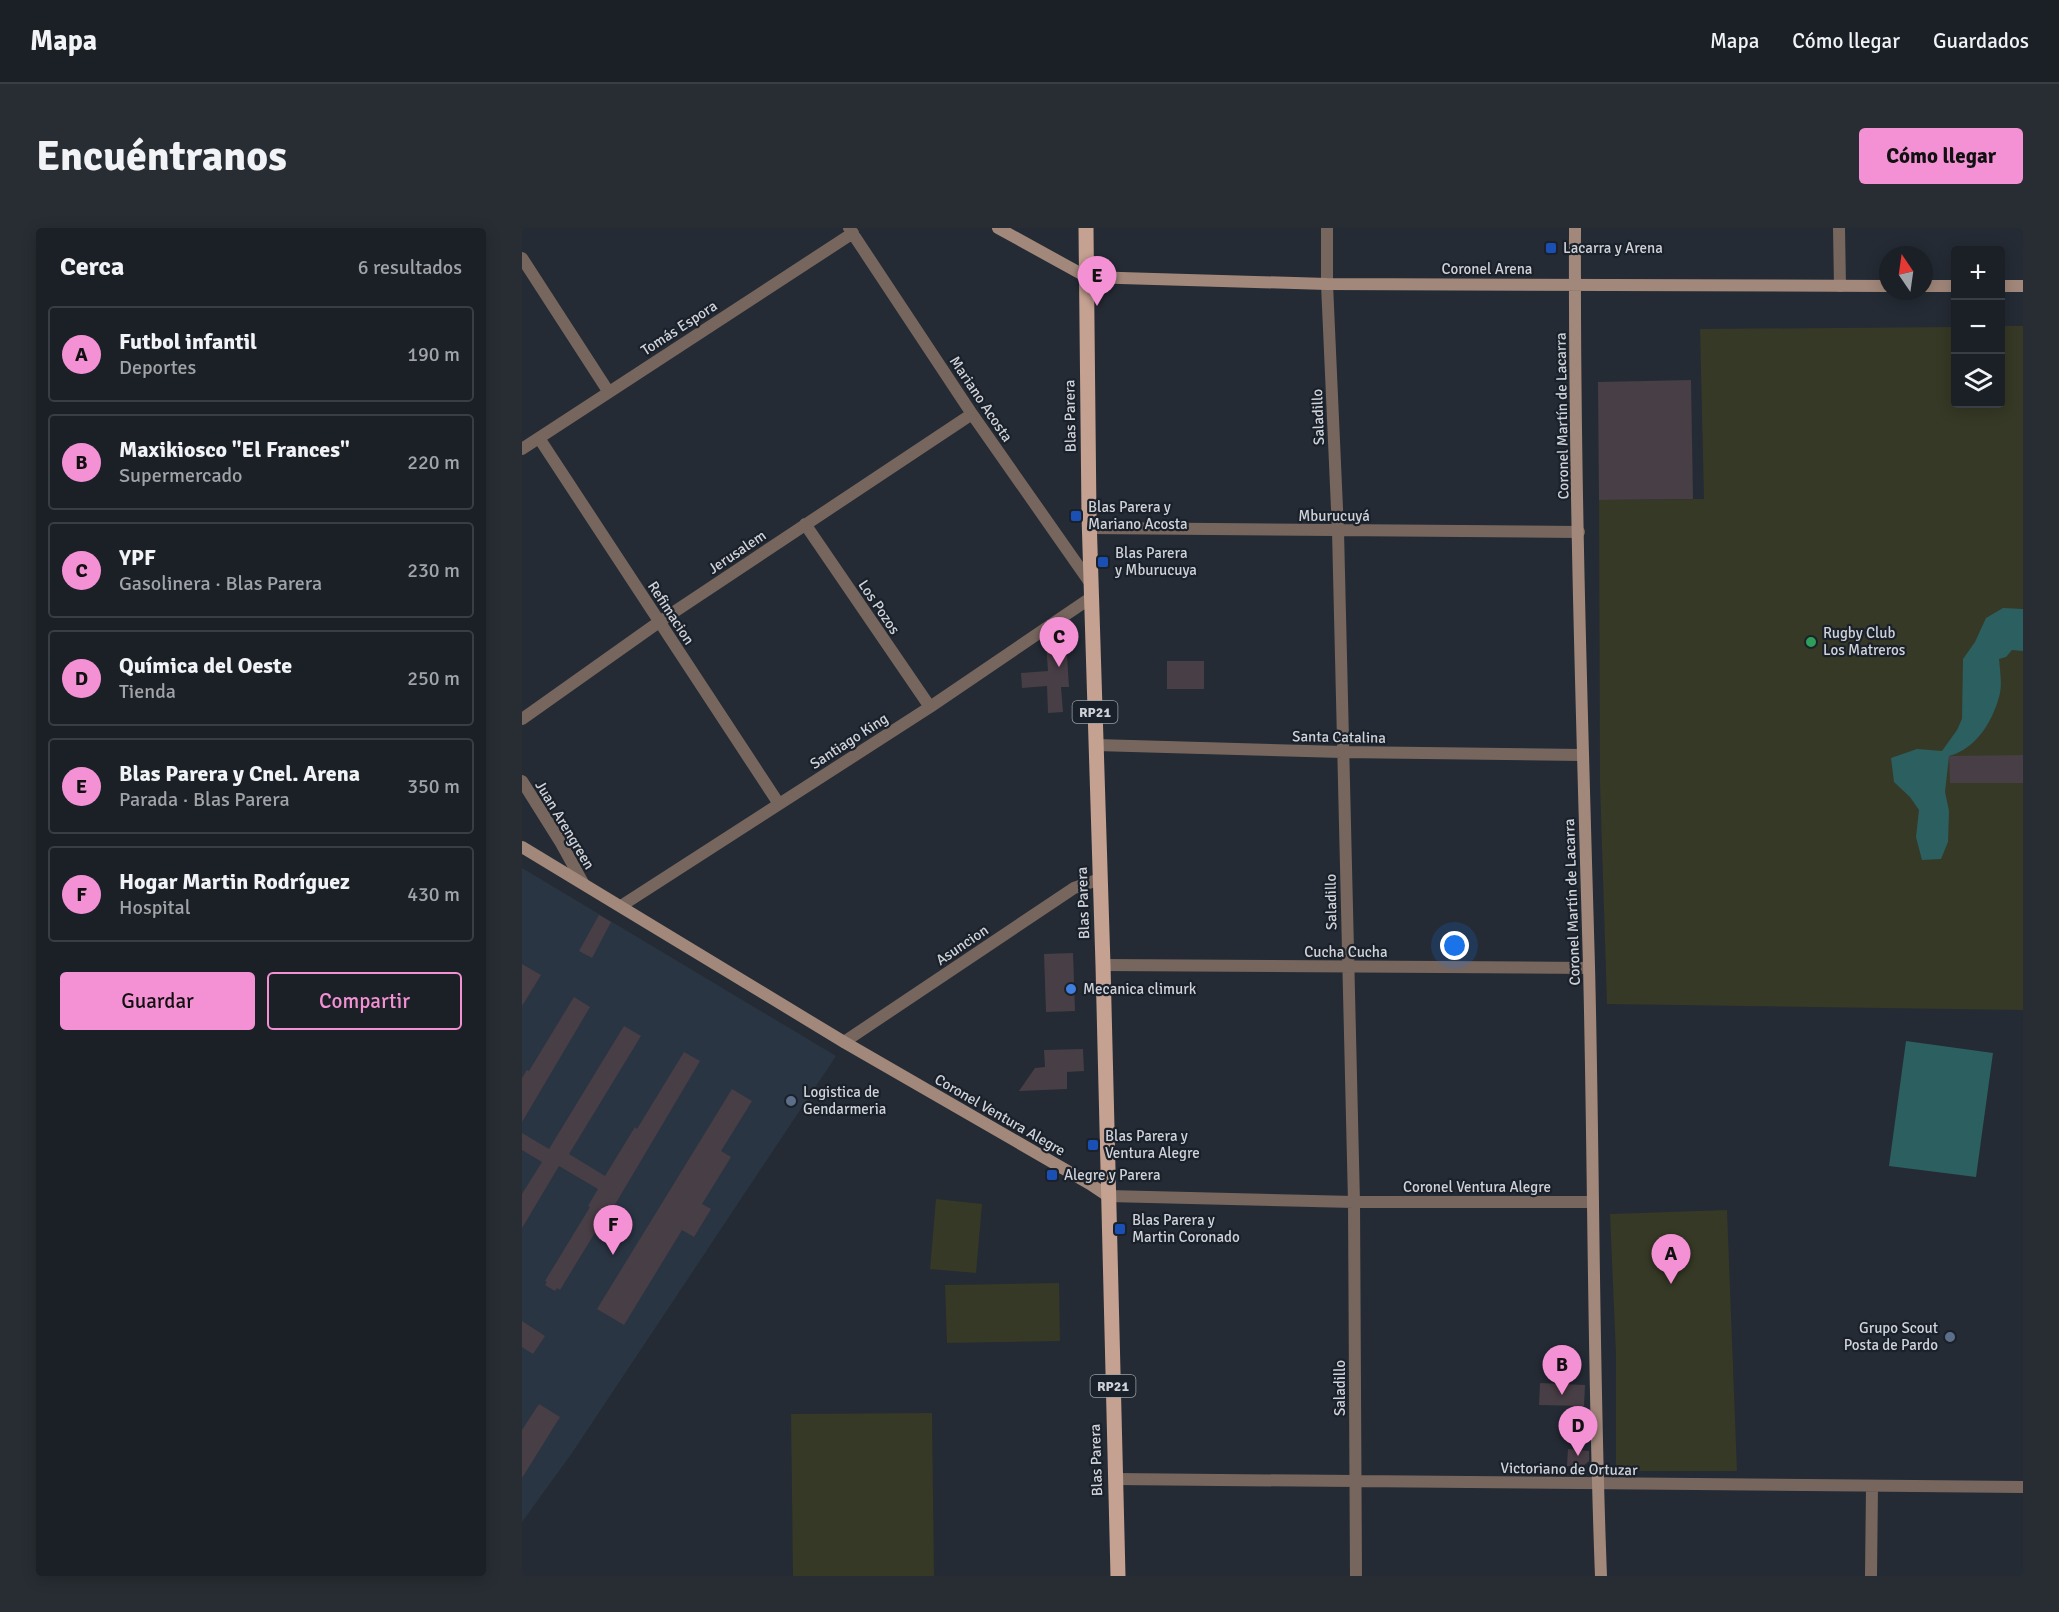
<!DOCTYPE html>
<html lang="es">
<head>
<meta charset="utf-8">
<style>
	:root { --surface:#1b2027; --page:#282d33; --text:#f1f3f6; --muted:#a0a3a7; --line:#393e44; --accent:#f491d4 }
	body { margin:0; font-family:Signika,sans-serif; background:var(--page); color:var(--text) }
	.controls { position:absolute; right:18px; top:18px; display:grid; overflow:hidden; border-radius:6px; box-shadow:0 3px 15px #0003 }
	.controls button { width:54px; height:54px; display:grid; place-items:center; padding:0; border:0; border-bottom:2px solid var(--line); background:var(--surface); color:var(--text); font:30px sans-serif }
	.compass { position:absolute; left:1357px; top:18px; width:54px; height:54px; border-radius:50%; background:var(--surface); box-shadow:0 3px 15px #0003; rotate:347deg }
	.you { position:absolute; left:933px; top:718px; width:21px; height:21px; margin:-15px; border:4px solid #fff; border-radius:50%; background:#1a73e8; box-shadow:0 0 0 9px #1a73e833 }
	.badge { display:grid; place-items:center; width:39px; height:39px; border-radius:50%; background:var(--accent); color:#111; font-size:20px; font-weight:700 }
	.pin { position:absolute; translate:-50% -50px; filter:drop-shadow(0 2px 3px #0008) }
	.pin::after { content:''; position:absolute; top:32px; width:21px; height:18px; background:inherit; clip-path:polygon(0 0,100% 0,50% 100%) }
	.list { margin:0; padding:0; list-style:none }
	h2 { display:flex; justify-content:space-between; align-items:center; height:78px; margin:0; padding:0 24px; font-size:26px }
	h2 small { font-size:20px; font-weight:400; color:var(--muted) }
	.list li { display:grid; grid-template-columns:39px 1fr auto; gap:18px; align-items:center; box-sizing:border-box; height:96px; margin:0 12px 12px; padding:0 12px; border:2px solid var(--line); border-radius:6px }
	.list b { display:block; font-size:22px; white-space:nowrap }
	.list p { margin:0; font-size:20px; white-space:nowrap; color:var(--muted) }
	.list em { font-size:20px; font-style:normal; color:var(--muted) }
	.actions { display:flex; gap:12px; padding:18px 24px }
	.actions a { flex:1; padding:14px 0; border:2px solid var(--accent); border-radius:6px; text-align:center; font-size:21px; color:var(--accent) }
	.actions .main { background:var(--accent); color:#111 }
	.icon { flex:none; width:33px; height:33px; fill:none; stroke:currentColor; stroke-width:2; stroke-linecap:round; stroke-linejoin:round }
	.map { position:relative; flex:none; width:1501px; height:1348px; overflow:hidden; border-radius:6px }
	header { display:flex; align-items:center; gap:36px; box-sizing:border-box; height:84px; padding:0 30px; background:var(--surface); border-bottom:2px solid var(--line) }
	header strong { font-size:28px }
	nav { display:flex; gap:33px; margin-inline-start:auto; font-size:21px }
	.intro { display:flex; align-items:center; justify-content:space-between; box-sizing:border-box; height:144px; padding:0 36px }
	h1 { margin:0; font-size:42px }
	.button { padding:15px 27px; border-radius:6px; background:var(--accent); color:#111; font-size:21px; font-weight:700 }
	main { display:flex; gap:36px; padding:0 36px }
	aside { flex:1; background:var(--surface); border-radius:6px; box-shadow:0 3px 15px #0003 }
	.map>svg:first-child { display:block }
	.built { fill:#2a3543 }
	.green { fill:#363925 }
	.water { fill:#2b5f60 }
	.building { fill:#483e45 }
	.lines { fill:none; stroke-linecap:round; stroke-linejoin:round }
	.street { stroke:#77665e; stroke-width:12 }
	.secondary { stroke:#a2887b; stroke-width:12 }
	.primary { stroke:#c4a191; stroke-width:15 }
	.transit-dot { fill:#1a4fb4; stroke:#1b212a; stroke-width:2 }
	.leisure-dot { fill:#2e9e5b; stroke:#1b212a; stroke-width:2 }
	.shop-dot { fill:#3f7fe0; stroke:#1b212a; stroke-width:2 }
	.service-dot { fill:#5c6f8a; stroke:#1b212a; stroke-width:2 }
	.labels { text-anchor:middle; stroke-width:4.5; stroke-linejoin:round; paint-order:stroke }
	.shield { fill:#1b212a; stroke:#999ea4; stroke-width:1.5 }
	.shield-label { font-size:14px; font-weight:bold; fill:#cfd3d9 }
	.poi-label { font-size:15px; fill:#cfd3d9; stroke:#1b212a; text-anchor:start }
	.street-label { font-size:15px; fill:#cfd3d9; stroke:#1b212a }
</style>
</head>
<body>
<header>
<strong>Mapa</strong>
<nav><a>Mapa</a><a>Cómo llegar</a><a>Guardados</a></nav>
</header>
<div class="intro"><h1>Encuéntranos</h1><a class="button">Cómo llegar</a></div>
<main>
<aside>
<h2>Cerca<small>6 resultados</small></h2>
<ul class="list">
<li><span class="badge">A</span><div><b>Futbol infantil</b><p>Deportes</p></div><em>190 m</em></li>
<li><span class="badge">B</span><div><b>Maxikiosco &quot;El Frances&quot;</b><p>Supermercado</p></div><em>220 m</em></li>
<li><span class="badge">C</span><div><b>YPF</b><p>Gasolinera · Blas Parera</p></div><em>230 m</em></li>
<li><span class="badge">D</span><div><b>Química del Oeste</b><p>Tienda</p></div><em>250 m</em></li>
<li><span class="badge">E</span><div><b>Blas Parera y Cnel. Arena</b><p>Parada · Blas Parera</p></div><em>350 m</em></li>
<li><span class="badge">F</span><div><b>Hogar Martin Rodríguez</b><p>Hospital</p></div><em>430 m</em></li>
</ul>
<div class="actions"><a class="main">Guardar</a><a>Compartir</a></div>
</aside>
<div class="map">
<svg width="1501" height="1348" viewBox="0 0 1501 1348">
	<rect width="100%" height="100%" fill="#242b34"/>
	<path class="built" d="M 0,640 L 314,828 L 50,1225 L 0,1294 Z"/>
	<path class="green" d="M 1479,98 L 1501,98 L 1501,782 L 1085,776 L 1078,556 L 1077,272 L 1182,271 L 1178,101 L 1433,99 L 1434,176 L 1478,176 Z
		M 414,971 L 460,976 L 454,1045 L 408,1041 Z
		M 1205,982 L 1215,1243 L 1094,1243 L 1094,1126 L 1088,986 Z
		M 537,1055 L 538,1113 L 425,1115 L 423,1057 Z
		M 410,1185 L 412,1348 L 271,1348 L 269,1186 Z"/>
	<path class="water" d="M 1481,380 L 1501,381 L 1501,423 L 1490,422 L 1484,429 L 1477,431 C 1478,442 1480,455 1478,465 C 1472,491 1455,521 1427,528 L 1423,564 L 1427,583 L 1426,614 L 1419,631 L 1400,632 L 1394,609 L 1397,582 L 1388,569 L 1372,554 L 1369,530 L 1395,521 L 1420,523 L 1435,502 L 1440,491 L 1441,431 L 1453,414 L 1464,390 Z
		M 1384,813 L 1471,825 L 1454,949 L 1367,938 Z"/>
	<path class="building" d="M 1169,152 L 1171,271 L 1077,272 L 1076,154 Z
		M 544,414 L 547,459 L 539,459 L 541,484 L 526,485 L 525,458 L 500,460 L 499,445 L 526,443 L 524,416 Z
		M 645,433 L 682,433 L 682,461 L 645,461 Z
		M 1501,527 L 1501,555 L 1428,555 L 1427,528 Z
		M 77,687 L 89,694 L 70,730 L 57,723 Z
		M 551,725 L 553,783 L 524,784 L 522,726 Z
		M 0,736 L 19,747 L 0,778 Z
		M 52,769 L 68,779 L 0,894 L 0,850 L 5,842 L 7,843 Z
		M 102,798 L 119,808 L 47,926 L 83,948 L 113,899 L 115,901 L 162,824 L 178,833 L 85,990 L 83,988 L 38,1062 L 35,1060 L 33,1063 L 23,1057 L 25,1054 L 23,1053 L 68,979 L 66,978 L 76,961 L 37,938 L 0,1000 L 0,966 L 20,934 L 0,922 L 0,905 L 27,921 Z
		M 561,821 L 562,843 L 545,844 L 545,861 L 497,863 L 513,840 L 523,839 L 522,822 Z
		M 210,861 L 230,873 L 199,923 L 209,929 L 180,976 L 189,981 L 172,1009 L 160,1002 L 102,1097 L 75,1081 Z
		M 0,1093 L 23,1108 L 11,1126 L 0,1119 Z
		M 1018,1155 L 1063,1157 L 1062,1178 L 1017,1177 Z
		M 17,1176 L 38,1189 L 0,1250 L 0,1202 Z
		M 1046,1221 L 1067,1223 L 1067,1233 L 1060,1239 L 1045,1238 Z"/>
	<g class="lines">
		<path class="street" d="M 327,0 L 450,186 L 569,356
			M 805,0 L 805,56 L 816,303 L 832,974 L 834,1348
			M 1317,0 L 1318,58
			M 0,30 L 86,163
			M 17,210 L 257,576
			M 0,221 L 331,5
			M 283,296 L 408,479
			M 568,300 L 1057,304
			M 0,491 L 137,394 L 450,186
			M 574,517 L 820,524 L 1060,527
			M 0,553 L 39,615 L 61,655
			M 99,678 L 408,479 L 570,369
			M 581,737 L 1067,740
			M 322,814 L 552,660 L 578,651
			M 586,968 L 832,974 L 1071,974
			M 593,1251 L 1501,1259
			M 1349,1348 L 1350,1258"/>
		<path class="secondary" d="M 476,0 L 565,49 L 805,56 L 1366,58
			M 1053,0 C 1052,246 1060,492 1067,738 C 1072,942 1071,1145 1079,1348
			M 1402,58 L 1434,58
			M 1478,58 L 1501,58
			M 0,619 L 322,814 L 568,956 L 586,968"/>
		<path class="primary" d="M 564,0 L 567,288 L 581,737 L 596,1348"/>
	</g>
	<g class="transit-dot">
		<rect x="1023" y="14" width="12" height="12" rx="3"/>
		<rect x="548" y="282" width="12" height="12" rx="3"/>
		<rect x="575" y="328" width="12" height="12" rx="3"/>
		<rect x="565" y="911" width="12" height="12" rx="3"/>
		<rect x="524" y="941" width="12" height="12" rx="3"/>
		<rect x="592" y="995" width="12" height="12" rx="3"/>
	</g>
	<circle class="leisure-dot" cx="1289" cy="414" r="6"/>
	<circle class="shop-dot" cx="549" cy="761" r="6"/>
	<g class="service-dot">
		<circle cx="269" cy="873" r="6"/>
		<circle cx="1428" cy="1109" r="6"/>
	</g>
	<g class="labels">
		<g class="shield">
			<rect x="550.5" y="473" width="45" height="22" rx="4.5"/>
			<rect x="568.5" y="1147" width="45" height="22" rx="4.5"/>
		</g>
		<g class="shield-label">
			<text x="573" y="489">RP21</text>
			<text x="591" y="1163">RP21</text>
		</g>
		<g class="poi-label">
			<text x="1041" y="25">Lacarra y Arena</text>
			<text x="566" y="284">Blas Parera y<tspan x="566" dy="17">Mariano Acosta</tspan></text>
			<text x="593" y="330">Blas Parera<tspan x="593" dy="17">y Mburucuya</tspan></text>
			<text x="1301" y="410">Rugby Club<tspan x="1301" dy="17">Los Matreros</tspan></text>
			<text x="561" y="766">Mecanica climurk</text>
			<text x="281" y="869">Logistica de<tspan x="281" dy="17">Gendarmeria</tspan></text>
			<text x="583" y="913">Blas Parera y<tspan x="583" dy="17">Ventura Alegre</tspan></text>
			<text x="542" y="952">Alegre y Parera</text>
			<text x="610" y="997">Blas Parera y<tspan x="610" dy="17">Martin Coronado</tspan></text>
			<text x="1416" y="1105" text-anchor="end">Grupo Scout<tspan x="1416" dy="17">Posta de Pardo</tspan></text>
		</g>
		<g class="street-label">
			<text x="965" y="46">Coronel Arena</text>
			<text transform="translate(157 100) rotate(-33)" y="5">Tomás Espora</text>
			<text transform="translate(459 171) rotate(56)" y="5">Mariano Acosta</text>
			<text transform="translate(548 188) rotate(-91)" y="5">Blas Parera</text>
			<text transform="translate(1040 188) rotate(-91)" y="5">Coronel Martín de Lacarra</text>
			<text transform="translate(796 189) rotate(-92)" y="5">Saladillo</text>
			<text x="812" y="293">Mburucuyá</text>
			<text transform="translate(215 324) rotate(-34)" y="5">Jerusalem</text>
			<text transform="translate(357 379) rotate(56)" y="5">Los Pozos</text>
			<text transform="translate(149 385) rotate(57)" y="5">Refimacion</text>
			<text transform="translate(817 509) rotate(1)" y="5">Santa Catalina</text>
			<text transform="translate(327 513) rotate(-33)" y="5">Santiago King</text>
			<text transform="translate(43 597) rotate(59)" y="5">Juan Arengreen</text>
			<text transform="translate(809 674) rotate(-91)" y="5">Saladillo</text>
			<text transform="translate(1050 674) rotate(-92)" y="5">Coronel Martín de Lacarra</text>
			<text transform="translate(561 675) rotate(-92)" y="5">Blas Parera</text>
			<text transform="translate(440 717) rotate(-34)" y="5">Asuncion</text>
			<text x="824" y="729">Cucha Cucha</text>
			<text transform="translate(478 887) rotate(30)" y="5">Coronel Ventura Alegre</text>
			<text x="955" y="964">Coronel Ventura Alegre</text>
			<text transform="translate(818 1160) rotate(-90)" y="5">Saladillo</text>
			<text transform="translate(574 1232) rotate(-92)" y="5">Blas Parera</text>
			<text transform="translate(1047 1241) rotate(1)" y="5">Victoriano de Ortuzar</text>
		</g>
	</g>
</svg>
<div class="controls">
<button>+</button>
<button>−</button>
<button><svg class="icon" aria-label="layers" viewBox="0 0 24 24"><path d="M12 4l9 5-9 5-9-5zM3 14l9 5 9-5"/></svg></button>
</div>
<svg class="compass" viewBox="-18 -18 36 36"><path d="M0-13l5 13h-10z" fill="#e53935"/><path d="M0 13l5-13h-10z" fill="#a0a3a7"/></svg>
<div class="you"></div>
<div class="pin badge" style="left:1149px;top:1056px">A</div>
<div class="pin badge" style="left:1040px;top:1167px">B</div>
<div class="pin badge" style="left:537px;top:439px">C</div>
<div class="pin badge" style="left:1056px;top:1228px">D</div>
<div class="pin badge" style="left:575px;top:78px">E</div>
<div class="pin badge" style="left:91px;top:1027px">F</div>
</div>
</main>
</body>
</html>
